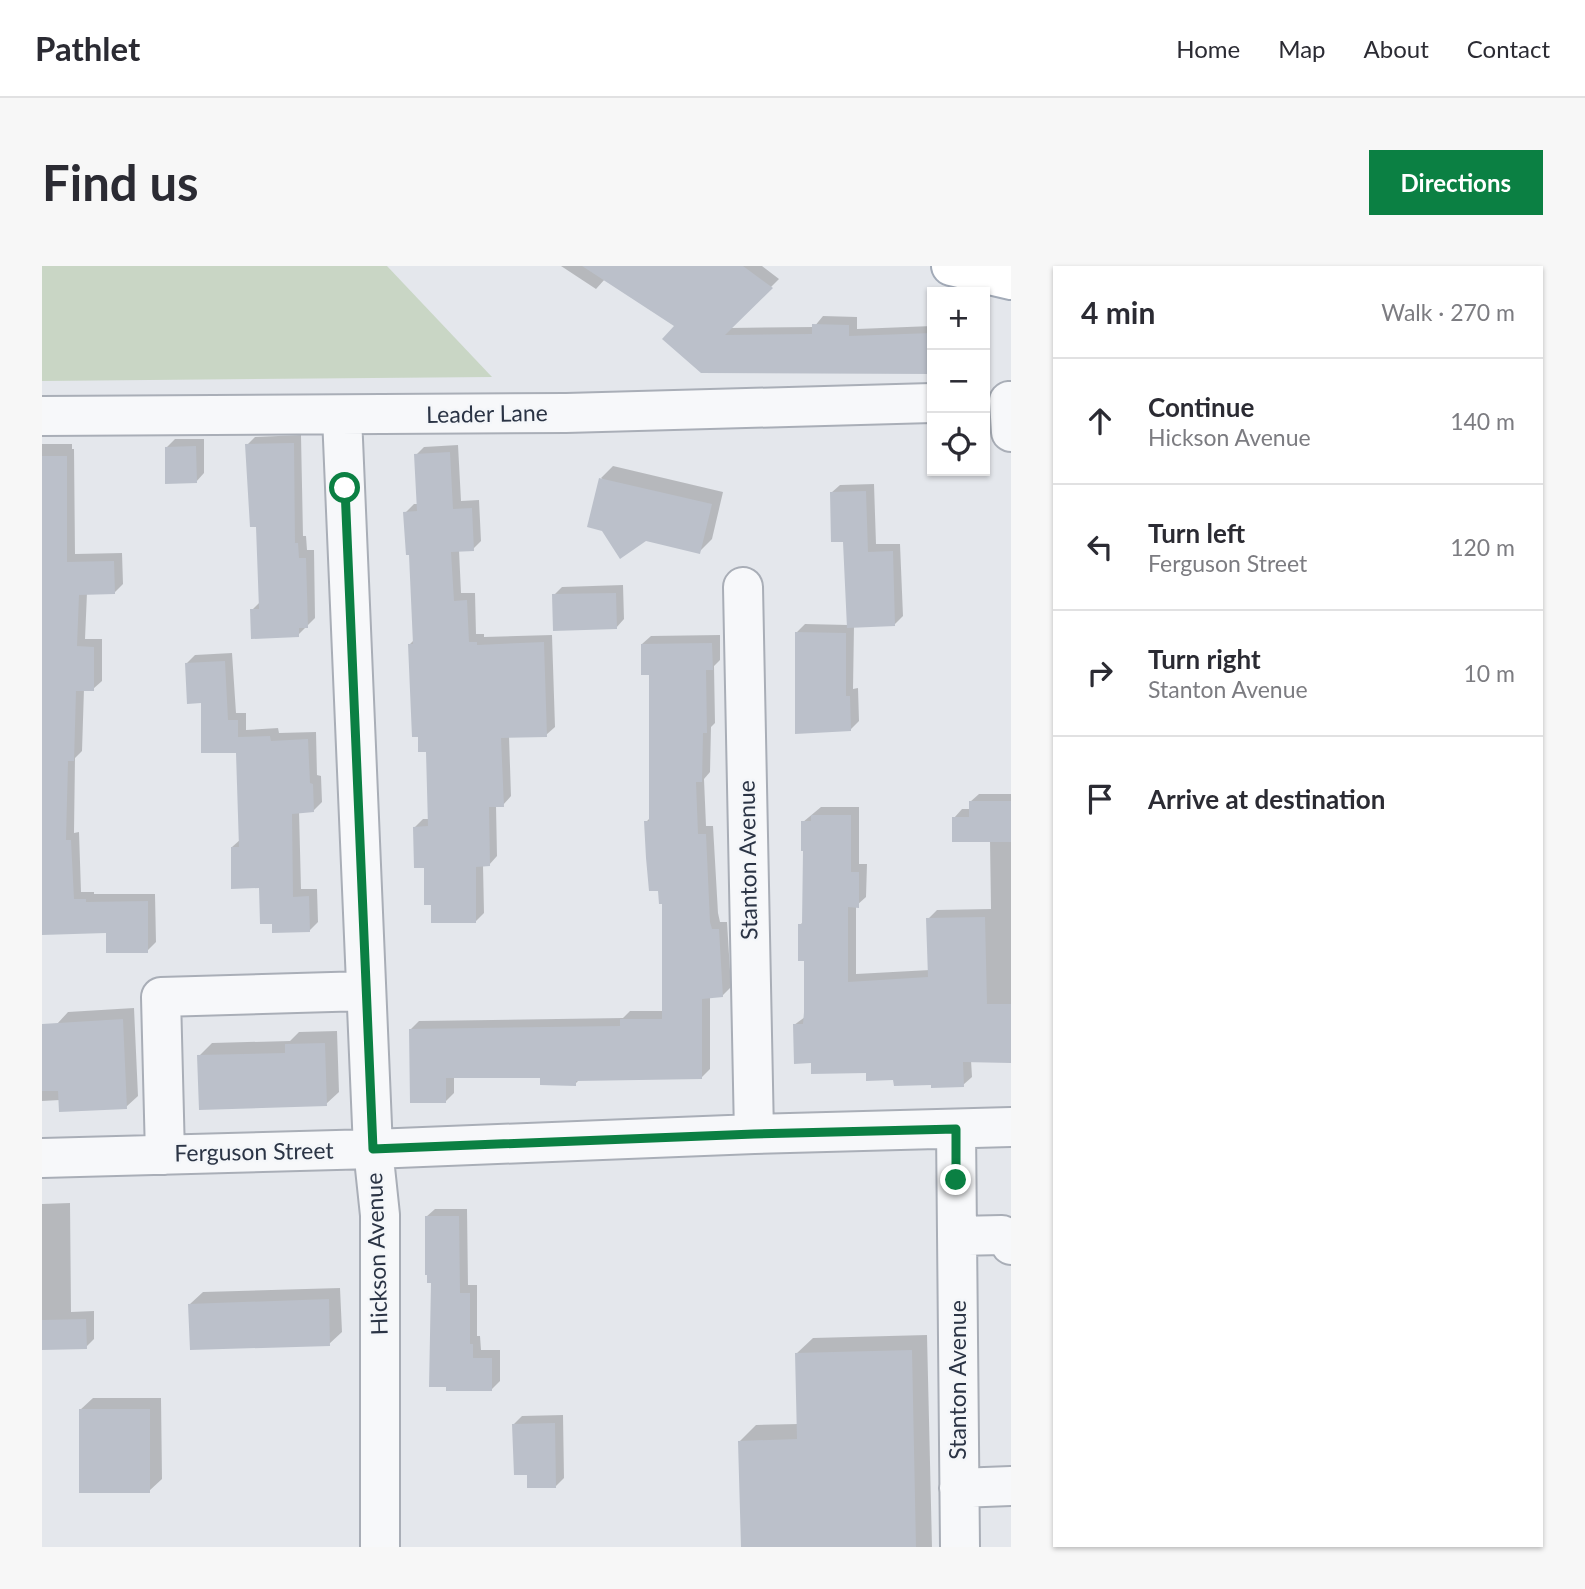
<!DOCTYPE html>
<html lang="en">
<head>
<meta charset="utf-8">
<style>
	:root { --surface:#fff; --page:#f7f7f7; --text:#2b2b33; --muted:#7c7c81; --line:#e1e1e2; --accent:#0b8043 }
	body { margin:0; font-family:Lato,sans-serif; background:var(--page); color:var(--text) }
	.controls { position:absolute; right:21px; top:21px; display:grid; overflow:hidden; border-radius:0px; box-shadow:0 2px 5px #0004 }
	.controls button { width:63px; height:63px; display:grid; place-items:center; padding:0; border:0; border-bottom:2px solid var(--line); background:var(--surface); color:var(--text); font:35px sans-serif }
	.stop { position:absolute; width:21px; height:21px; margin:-16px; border:5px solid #0b8043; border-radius:50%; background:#fff }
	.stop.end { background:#0b8043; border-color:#fff; box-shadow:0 2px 7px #0008 }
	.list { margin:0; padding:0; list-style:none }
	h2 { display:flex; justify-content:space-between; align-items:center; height:91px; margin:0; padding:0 28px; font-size:30px }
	h2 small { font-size:23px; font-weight:400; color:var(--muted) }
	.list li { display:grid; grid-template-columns:46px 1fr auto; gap:21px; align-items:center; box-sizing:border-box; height:126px; padding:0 28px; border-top:2px solid var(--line) }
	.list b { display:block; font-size:26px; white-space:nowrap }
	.list p { margin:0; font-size:23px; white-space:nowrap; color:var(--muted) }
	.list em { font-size:23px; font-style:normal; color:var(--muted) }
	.icon { flex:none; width:38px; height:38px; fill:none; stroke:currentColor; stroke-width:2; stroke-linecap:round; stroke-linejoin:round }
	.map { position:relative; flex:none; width:969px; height:1281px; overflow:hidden; border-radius:0px }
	header { display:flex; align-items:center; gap:42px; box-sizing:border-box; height:98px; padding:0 35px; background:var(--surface); border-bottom:2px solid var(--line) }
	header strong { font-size:33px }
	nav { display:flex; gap:38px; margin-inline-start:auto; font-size:24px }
	.intro { display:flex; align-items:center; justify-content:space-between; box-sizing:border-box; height:168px; padding:0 42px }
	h1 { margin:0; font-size:49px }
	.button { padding:18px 32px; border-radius:0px; background:var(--accent); color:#fff; font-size:24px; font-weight:700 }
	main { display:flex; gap:42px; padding:0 42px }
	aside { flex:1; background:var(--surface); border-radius:0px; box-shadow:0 2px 5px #0004 }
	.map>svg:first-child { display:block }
	.green { fill:#c9d6c5 }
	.shadow { fill:#0003 }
	.building { fill:#bbc0ca }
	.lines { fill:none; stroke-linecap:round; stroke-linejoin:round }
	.minor-casing { stroke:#a9aeb7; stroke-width:42 }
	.major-casing { stroke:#a3abb8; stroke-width:42 }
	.minor { stroke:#f7f8fa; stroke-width:38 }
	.major { stroke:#fff; stroke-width:38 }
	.route { stroke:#0b8043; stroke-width:9 }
	.labels { text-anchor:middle; stroke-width:5; stroke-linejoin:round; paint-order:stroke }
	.street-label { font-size:23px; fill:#2b3445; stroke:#f4f6f9 }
</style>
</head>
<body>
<header>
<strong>Pathlet</strong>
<nav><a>Home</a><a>Map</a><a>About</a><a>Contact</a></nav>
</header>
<div class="intro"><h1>Find us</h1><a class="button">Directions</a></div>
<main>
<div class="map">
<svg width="969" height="1281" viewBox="0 0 969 1281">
	<rect width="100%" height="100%" fill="#e4e7ec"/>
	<path class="green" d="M 0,0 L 345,0 L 450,111 L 0,115 Z"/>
	<path class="shadow" d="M 519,0 L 720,0 L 737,13 L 688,62 L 772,61 L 781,50 L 815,51 L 815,63 L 890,60 L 890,107 L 659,106 L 635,60 L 563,13 L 554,23 Z
		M 259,169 L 261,270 L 264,270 L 265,284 L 272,284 L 273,352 L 256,369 L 210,344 L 218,336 L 216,259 L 205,179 L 213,171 Z
		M 133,173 L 162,173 L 162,207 L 154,216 L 124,182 Z
		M 0,178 L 30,178 L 30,183 L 32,183 L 33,288 L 80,287 L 81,318 L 72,327 L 45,327 L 43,373 L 60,373 L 60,415 L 51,423 L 42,423 L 40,485 L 33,492 L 32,567 L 37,566 L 39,626 L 52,626 L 52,628 L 113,628 L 114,676 L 105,685 L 65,666 L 0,668 Z
		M 416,179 L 419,235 L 437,234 L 439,275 L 431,283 L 417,284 L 419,327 L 433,327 L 434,368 L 442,368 L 442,371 L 510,369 L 513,461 L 504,469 L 467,470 L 469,530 L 461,539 L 454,539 L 455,590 L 447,599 L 441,599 L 442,647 L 433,656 L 391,637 L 373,561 L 381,553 L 387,553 L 385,484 L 368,378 L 372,374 L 369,287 L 363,247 L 372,238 L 376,238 L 374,189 L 382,181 Z
		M 571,200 L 681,226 L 670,273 L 657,286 L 559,212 Z
		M 832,218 L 834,278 L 858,278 L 861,350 L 853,358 L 812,360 L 811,423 L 816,422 L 817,455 L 808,464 L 754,367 L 763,358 L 806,359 L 803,274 L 789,227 L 798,219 Z
		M 581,319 L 582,353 L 574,362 L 512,329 L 520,321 Z
		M 678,369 L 678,394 L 672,400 L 673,457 L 669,461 L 668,506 L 662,513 L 664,560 L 671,560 L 676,647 L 678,656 L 685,656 L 689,721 L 680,730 L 668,730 L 668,803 L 660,811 L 538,813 L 533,818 L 500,810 L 412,810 L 412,827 L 404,835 L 369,763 L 377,755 L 581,752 L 588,745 L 622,745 L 622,636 L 604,556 L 609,551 L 608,407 L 600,378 L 609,370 Z
		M 190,387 L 194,447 L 204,447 L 204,464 L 236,462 L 237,467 L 274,466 L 275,509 L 279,510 L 280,536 L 271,545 L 257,545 L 259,623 L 275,623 L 276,656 L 267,665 L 219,620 L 190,581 L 199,573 L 196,485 L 161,436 L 145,397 L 153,389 Z
		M 937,528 L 969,528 L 969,795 L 929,794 L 930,811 L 921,819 L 853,812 L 826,805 L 770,795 L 752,759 L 763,751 L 764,693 L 758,659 L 762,655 L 761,556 L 779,541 L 817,541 L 817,598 L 825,598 L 824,631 L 814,640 L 814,708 L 888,704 L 886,653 L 895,644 L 949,643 L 948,575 L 912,552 L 920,543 L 928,543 L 928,536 Z
		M 92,742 L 96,830 L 84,841 L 18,834 L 0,835 L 0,776 L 15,758 L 26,746 Z
		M 295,765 L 297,826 L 284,838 L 157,790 L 170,777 L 248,775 L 257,766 Z
		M 28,937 L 29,1046 L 52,1045 L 52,1073 L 44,1081 L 0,1082 L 0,938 Z
		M 393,943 L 425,943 L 426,1019 L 435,1019 L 435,1070 L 438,1070 L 439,1084 L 458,1084 L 458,1115 L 450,1123 L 406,1123 L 384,951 Z
		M 298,1022 L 300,1066 L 287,1078 L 148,1038 L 161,1026 Z
		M 885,1069 L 890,1281 L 700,1281 L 698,1175 L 714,1159 L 756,1158 L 754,1088 L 771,1072 Z
		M 51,1132 L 119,1132 L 120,1213 L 107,1225 L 38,1144 Z
		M 521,1149 L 522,1212 L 514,1220 L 486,1207 L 472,1158 L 480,1150 Z"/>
	<path class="building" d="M 540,0 L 701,0 L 731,22 L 683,69 L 770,68 L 770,58 L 807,59 L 807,70 L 890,67 L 890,108 L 659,107 L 620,73 L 632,60 Z
		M 252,177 L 253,277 L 256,277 L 257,292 L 264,292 L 266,362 L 257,362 L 257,371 L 209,373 L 208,343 L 217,343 L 214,261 L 208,261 L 203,178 Z
		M 154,180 L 155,217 L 123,218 L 123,181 Z
		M 408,186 L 411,243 L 430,242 L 432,285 L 409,286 L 412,335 L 425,334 L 427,376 L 435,376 L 435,379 L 502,376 L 505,471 L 459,472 L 462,541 L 447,541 L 448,600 L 434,601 L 434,657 L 389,657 L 389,639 L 382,639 L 382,602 L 372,602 L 371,561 L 386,560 L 384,486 L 376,486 L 376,471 L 370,471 L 366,378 L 371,378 L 367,289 L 364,289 L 361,246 L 375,245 L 372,188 Z
		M 0,190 L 25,190 L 25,296 L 72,295 L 73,328 L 37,329 L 35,380 L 52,381 L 52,425 L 34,425 L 32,495 L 26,495 L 24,574 L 29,574 L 32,633 L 44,633 L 44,636 L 106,635 L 106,687 L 64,687 L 64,667 L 0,669 Z
		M 557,212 L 670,238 L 658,288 L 604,275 L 578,293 L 560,265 L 545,261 Z
		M 824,225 L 826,286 L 851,285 L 853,360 L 805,362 L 801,276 L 789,276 L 788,226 Z
		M 574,327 L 575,363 L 511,365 L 510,328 Z
		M 753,366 L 804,367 L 804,430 L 808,430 L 809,465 L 753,468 Z
		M 670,377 L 671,404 L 664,404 L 665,467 L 661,467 L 660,516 L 654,516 L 656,568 L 664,568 L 668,656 L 670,663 L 677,663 L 681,731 L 660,733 L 660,813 L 534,815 L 534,820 L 498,819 L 498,812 L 404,812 L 404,837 L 368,837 L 367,763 L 578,760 L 578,753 L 620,753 L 620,638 L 617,638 L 616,625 L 607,625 L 604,592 L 602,555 L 607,555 L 607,409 L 599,409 L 599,378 Z
		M 183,395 L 186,454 L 196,454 L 196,471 L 228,470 L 229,475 L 266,473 L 268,517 L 271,518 L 272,546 L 250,548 L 251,631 L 267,630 L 268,666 L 230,667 L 230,658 L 218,658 L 217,622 L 189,623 L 189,581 L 197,581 L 194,487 L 159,487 L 159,437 L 145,438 L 143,397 Z
		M 927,535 L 969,535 L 969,576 L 910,576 L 910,551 L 927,551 Z
		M 769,549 L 809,549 L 809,606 L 817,606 L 817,642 L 806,641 L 806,716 L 886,711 L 884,652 L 943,651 L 945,738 L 969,738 L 969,797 L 921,796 L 922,821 L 889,822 L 889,819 L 852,820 L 851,814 L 824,815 L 824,807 L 769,808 L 769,797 L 752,798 L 751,758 L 761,758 L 762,746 L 762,695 L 756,695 L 756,658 L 760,658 L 761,585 L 759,585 L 759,555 L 769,555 Z
		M 81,753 L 85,843 L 17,846 L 16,825 L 0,825 L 0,758 Z
		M 283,777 L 285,840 L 157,844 L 155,789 L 243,787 L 243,778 Z
		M 383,950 L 417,950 L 418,1027 L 428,1027 L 428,1078 L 431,1078 L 431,1092 L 450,1092 L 450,1125 L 404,1125 L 404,1121 L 387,1121 L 389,1017 L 385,1017 L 385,1009 L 383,1009 Z
		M 287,1033 L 288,1080 L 148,1084 L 146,1038 Z
		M 44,1053 L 45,1083 L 0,1084 L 0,1054 Z
		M 870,1084 L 874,1281 L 699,1281 L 696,1175 L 755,1173 L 753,1087 Z
		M 37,1143 L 108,1143 L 108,1227 L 37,1227 Z
		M 513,1157 L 514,1222 L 485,1222 L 485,1209 L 472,1209 L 470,1158 Z"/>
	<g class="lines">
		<defs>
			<path id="minor" d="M 967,135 L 969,166
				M 0,150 L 524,147 L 890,137
				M 300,150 L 331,883 L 338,949 L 338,1281
				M 701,321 L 712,868
				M 914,863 L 918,1281
				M 123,889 L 119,731 L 324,725
				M 0,892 L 331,883 L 712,868 L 969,861
				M 915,970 L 960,969 L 965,972 L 969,979
				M 917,1222 L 969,1220"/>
			<path id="major" d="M 909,0 L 969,14"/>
		</defs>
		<use href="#minor" class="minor-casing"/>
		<use href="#major" class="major-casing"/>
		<use href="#minor" class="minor"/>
		<use href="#major" class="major"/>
	</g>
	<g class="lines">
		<path class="route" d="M 303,222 L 331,883 L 712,868 L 914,863 L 914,914"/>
	</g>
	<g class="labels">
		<g class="street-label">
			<text transform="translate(445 148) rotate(-1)" y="8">Leader Lane</text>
			<text transform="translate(706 594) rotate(-91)" y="8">Stanton Avenue</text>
			<text transform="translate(212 886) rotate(-1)" y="8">Ferguson Street</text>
			<text transform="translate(335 988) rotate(-92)" y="8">Hickson Avenue</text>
			<text transform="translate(916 1114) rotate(-90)" y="8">Stanton Avenue</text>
		</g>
	</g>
</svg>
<div class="controls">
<button>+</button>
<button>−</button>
<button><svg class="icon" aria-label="locate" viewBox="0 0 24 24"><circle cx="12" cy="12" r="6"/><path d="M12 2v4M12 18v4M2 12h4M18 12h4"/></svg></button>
</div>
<div class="stop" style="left:303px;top:222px"></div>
<div class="stop end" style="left:914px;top:914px"></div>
</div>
<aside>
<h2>4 min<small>Walk · 270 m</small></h2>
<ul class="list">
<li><svg class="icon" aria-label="ahead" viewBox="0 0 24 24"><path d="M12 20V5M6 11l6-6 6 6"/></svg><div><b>Continue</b><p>Hickson Avenue</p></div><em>140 m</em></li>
<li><svg class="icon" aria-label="left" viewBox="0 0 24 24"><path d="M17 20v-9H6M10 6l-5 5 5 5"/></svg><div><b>Turn left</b><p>Ferguson Street</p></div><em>120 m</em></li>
<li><svg class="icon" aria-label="right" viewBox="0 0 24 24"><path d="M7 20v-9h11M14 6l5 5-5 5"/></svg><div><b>Turn right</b><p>Stanton Avenue</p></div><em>10 m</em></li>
<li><svg class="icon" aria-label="arrive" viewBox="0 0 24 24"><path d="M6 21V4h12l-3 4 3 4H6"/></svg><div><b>Arrive at destination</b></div></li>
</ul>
</aside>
</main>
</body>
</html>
